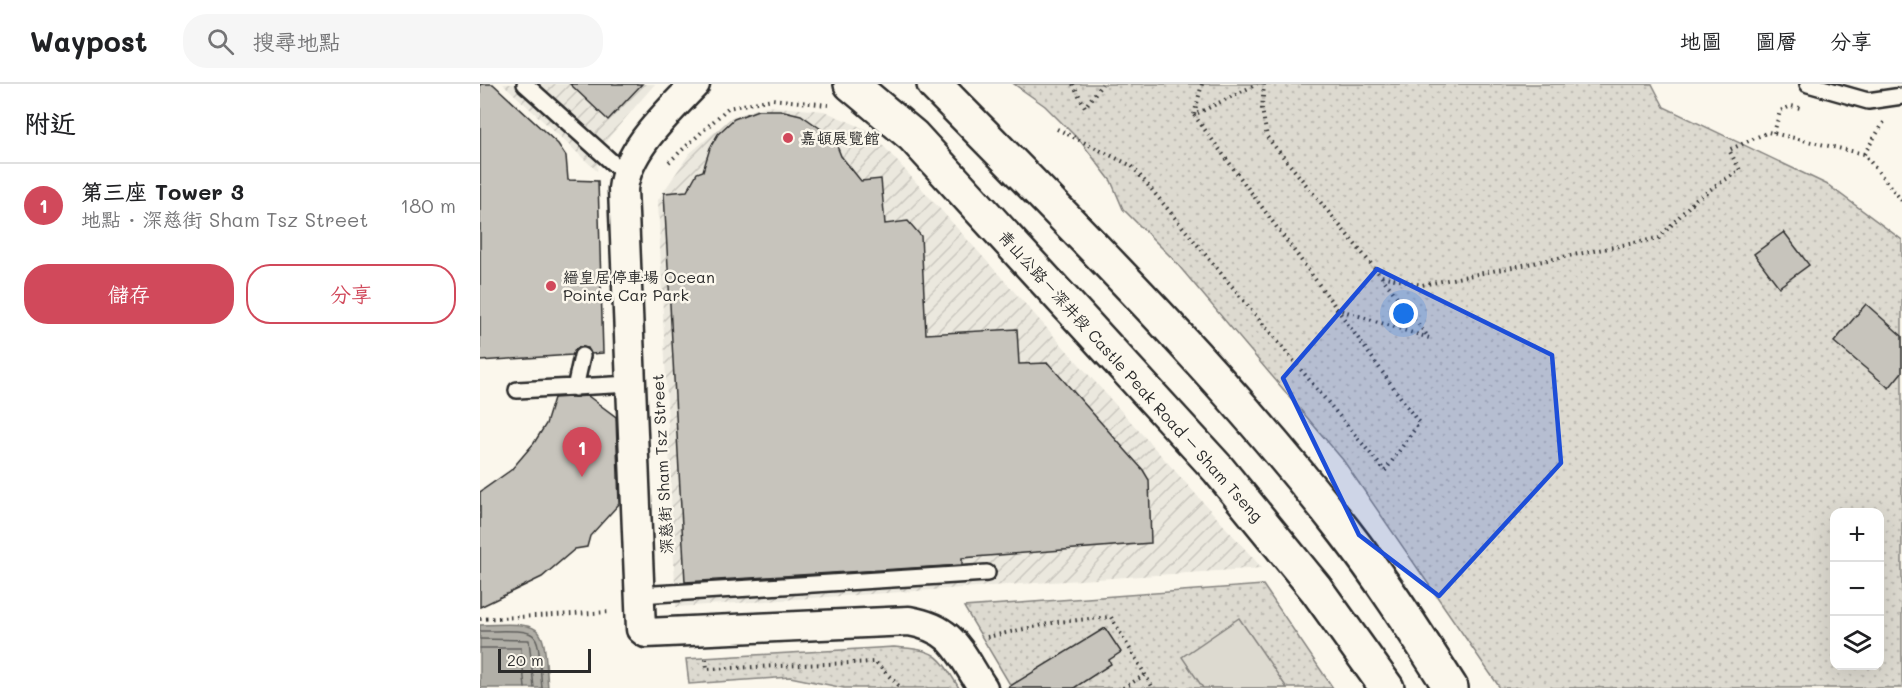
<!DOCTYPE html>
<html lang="zh-TW">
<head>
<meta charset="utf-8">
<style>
	:root { --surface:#fff; --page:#f6f6f6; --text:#202124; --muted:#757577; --line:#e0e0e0; --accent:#d1495b }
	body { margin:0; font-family:Mali,"LXGW WenKai TC",sans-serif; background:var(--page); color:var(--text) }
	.controls { position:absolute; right:18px; bottom:18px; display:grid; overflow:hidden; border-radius:12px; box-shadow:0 6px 24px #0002 }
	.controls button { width:54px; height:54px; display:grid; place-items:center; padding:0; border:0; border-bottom:2px solid var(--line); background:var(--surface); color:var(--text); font:30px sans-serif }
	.scale { position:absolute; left:18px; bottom:15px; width:93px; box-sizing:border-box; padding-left:6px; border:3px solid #2b2b2b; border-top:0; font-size:16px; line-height:21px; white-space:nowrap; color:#2b2b2b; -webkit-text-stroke:4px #fbf7ec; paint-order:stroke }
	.you { position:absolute; left:924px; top:230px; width:21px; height:21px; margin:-15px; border:4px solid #fff; border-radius:50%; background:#1a73e8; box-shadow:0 0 0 9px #1a73e833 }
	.badge { display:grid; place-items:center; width:39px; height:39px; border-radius:50%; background:var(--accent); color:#fff; font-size:20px; font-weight:700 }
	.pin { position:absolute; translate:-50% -50px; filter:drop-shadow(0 2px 3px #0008) }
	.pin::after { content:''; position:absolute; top:32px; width:21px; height:18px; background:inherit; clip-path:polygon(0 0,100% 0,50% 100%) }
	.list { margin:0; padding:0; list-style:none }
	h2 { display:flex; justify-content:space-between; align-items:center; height:78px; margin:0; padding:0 24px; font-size:26px }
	h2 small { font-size:20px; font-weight:400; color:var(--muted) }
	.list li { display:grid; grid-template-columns:39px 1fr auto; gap:18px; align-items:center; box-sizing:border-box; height:84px; padding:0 24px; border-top:2px solid var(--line) }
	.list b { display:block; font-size:22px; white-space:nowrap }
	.list p { margin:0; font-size:20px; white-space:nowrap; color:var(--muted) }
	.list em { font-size:20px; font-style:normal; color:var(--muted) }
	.actions { display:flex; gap:12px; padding:18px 24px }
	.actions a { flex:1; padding:14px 0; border:2px solid var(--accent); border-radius:24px; text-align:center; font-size:21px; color:var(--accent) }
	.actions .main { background:var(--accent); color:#fff }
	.icon { flex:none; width:33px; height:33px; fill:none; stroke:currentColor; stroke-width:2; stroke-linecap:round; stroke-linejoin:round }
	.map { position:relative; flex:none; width:1422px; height:604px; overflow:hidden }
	header { display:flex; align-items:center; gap:36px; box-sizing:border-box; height:84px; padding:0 30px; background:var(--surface); border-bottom:2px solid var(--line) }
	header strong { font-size:28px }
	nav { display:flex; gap:33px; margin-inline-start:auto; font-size:21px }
	.search { width:420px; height:54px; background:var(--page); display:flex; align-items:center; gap:15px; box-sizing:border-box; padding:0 21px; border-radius:24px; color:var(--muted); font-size:22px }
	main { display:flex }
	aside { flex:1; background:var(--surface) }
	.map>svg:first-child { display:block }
	.industrial { fill:url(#industrial-furrows) }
	.grass { fill:url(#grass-dots); stroke:#84827e; stroke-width:1.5; fill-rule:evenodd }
	.garden { fill:#dddad0; stroke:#84827e; stroke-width:1.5 }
	.water { fill:#b1afa7; stroke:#7b7a75; stroke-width:1.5 }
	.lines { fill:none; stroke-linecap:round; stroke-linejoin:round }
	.shore { stroke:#61605d; stroke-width:1.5 }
	.building { fill:#c7c4bc; stroke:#2b2b2b; stroke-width:1.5 }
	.service-casing { stroke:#2b2b2b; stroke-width:20 }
	.minor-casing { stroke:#2b2b2b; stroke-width:33 }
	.primary-casing { stroke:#2b2b2b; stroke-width:38 }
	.path { stroke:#2b2b2b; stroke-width:4; stroke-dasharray:1.5 4.5; stroke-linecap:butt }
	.service { stroke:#fbf7ec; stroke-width:15 }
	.minor { stroke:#fbf7ec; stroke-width:28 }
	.primary { stroke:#fbf7ec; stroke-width:33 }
	.marked { fill:#1d4ed8; fill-opacity:0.2; stroke:#1d4ed8; stroke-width:4.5; stroke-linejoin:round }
	.poi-dot { fill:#d1495b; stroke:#fbf7ec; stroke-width:2 }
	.labels { text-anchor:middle; stroke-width:5; stroke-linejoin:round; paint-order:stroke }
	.poi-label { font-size:16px; fill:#2b2b2b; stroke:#fbf7ec; text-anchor:start }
	.street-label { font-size:16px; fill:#2b2b2b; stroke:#fbf7ec }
</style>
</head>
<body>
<header>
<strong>Waypost</strong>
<div class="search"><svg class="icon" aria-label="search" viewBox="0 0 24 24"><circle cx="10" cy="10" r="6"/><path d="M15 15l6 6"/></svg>搜尋地點</div>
<nav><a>地圖</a><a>圖層</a><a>分享</a></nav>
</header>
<main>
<aside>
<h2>附近<small></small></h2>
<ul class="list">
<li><span class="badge">1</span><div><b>第三座 Tower 3</b><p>地點 · 深慈街 Sham Tsz Street</p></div><em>180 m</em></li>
</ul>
<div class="actions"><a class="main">儲存</a><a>分享</a></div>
</aside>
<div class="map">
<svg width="1422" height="604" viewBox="0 0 1422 604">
	<defs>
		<pattern id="industrial-furrows" width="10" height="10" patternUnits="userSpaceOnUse" patternTransform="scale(1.5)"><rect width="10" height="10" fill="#ebe8de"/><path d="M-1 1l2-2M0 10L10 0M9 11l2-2" fill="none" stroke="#cac7bf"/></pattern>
		<pattern id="grass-dots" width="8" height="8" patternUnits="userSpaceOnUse" patternTransform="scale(1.5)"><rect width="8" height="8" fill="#dddad0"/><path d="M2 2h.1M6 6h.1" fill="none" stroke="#bebbb3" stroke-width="1.8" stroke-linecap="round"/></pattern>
	</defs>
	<rect width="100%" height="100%" fill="#fbf7ec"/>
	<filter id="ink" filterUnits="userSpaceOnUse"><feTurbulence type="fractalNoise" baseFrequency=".0167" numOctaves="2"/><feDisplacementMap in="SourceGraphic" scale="12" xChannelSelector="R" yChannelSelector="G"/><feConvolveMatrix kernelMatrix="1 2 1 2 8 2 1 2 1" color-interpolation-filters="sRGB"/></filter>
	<g filter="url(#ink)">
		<path class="industrial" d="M 23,0 L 175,0 L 130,52 L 119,68 L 117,87 Z
			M 286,22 L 344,27 L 390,47 L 782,484 L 196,523 L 178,116 L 209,70 L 252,33 Z"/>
		<path class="grass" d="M 534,0 L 1172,0 L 1184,23 L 1348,101 L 1422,156 L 1422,604 L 1020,604 L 863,376 L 693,175 L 643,125 L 631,97 L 601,58 L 565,22 ZM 1354,428 L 1400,428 L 1400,582 L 1354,582 Z
			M 783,501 L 853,604 L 532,604 L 484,523 Z
			M 414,563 C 456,566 458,569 479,604 L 364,604 L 310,593 L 209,600 L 206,575 Z"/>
		<path class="garden" d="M 759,534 L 807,604 L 723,604 L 702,573 Z"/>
		<path class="water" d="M 0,541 C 69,538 63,540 68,604 L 0,604 Z"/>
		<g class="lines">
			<path class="shore" d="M 0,547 C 66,547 56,541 62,604
				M 0,555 L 49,556 L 54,604
				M 0,564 L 41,564 L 45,604"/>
		</g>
		<path class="building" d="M 0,0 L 13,0 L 78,60 L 86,72 L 88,96 L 118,97 L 123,269 L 111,270 L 108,264 L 100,263 L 92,271 L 0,277 Z
			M 90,0 L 162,0 L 128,36 Z
			M 278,26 L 300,26 L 321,31 L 341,45 L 357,62 L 361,72 L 381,97 L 401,95 L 405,140 L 428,137 L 441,152 L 446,250 L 537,245 L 539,280 L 568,279 L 663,386 L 669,396 L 671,459 L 482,474 L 482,481 L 205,498 L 184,109 L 207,107 L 217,89 L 223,87 L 230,64 L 238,50 L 254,35 Z
			M 1304,148 L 1329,181 L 1299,203 L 1274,170 Z
			M 1386,220 L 1422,252 L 1422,288 L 1409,304 L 1354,258 Z
			M 108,312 L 136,333 L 139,420 L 110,452 L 107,463 L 95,465 L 62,493 L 0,523 L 0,408 L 31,386 L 54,359 L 66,340 L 74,314 Z
			M 625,544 L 641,568 L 629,576 L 631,580 L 594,604 L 527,604 Z"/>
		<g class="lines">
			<defs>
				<path id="service" d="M 45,0 L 145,90
					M 1328,0 L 1388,17 L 1422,12
					M 95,304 L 102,272
					M 37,306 L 152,300
					M 159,511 L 507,489"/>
				<path id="minor" d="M 215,0 C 188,29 148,64 143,105 L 161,545 L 166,549 L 429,537 C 475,545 479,568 503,604"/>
				<path id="primary" d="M 371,0 L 433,52 L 738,385 L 836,505 L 907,604
					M 454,0 C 595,144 740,287 864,447 C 903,497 937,551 971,604"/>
			</defs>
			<use href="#service" class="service-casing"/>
			<use href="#minor" class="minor-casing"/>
			<use href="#primary" class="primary-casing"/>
			<path class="path" d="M 593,0 L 605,23 L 622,0
				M 722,0 L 714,31 L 777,0
				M 784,0 L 782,25 L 787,53 L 901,192 L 942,201 L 1179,154 L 1216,115 L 1260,86 L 1249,66 L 1288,48 L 1384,70 L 1422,117
				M 714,31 L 857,225
				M 577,45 L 652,82 L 905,387 L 939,339 L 857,225 L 949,254 L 901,192
				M 1294,49 L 1300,27 L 1311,22 L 1320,24
				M 1384,70 L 1404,38
				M 189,78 L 248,24 L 292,15 L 348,21
				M 0,535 L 131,528
				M 507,553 L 577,538 L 631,533 L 673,604
				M 226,575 L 227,585 L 395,578 L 421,604
				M 643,604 L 665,591"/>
			<use href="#service" class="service"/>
			<use href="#minor" class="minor"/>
			<use href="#primary" class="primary"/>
		</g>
	</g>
	<path class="marked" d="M 897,185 L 1072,271 L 1081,379 L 959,512 L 879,451 L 803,294 Z"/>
	<g class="poi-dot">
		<circle cx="308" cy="54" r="6"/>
		<circle cx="71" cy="202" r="6"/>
	</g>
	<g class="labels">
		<g class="poi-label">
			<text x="320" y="60">嘉頓展覽館</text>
			<text x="83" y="199">縉皇居停車場 Ocean<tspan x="83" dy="18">Pointe Car Park</tspan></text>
		</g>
		<g class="street-label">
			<text transform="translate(651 292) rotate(48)" y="6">青山公路－深井段 Castle Peak Road – Sham Tseng</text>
			<text transform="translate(182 380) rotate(-93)" y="6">深慈街 Sham Tsz Street</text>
		</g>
	</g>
</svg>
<div class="controls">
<button>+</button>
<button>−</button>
<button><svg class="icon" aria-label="layers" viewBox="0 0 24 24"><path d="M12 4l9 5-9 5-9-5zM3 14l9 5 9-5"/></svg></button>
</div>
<div class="scale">20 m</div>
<div class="you"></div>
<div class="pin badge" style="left:102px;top:393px">1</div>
</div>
</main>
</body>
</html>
